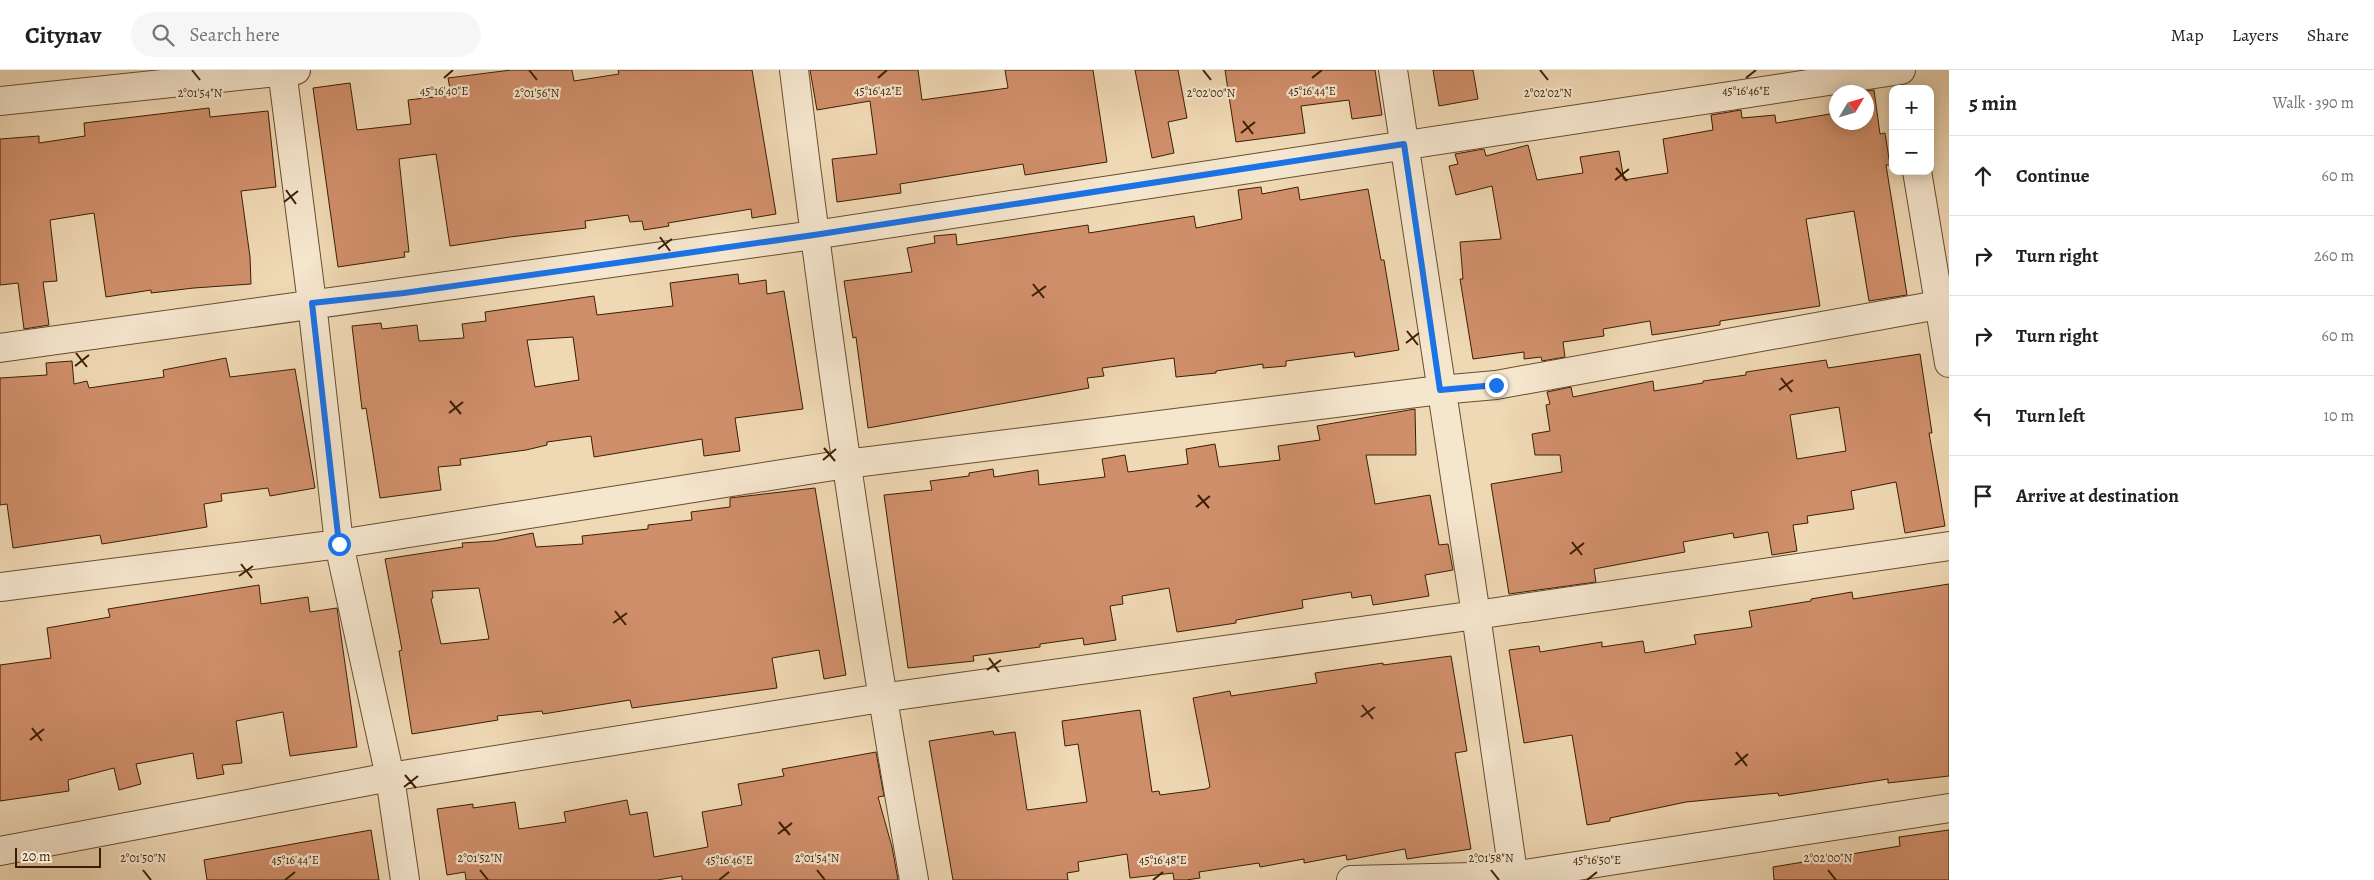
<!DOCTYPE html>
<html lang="en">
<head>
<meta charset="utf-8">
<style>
	:root { --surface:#fff; --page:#f6f6f6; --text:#202124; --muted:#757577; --line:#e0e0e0 }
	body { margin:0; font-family:Alegreya,serif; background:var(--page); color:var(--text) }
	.controls { position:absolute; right:15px; top:15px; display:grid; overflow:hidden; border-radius:10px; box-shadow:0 2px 12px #0003 }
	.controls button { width:45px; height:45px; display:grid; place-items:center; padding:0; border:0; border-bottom:1px solid var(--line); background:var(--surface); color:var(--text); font:25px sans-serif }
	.compass { position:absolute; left:1829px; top:15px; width:45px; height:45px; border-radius:50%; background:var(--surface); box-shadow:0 2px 12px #0003; rotate:52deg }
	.scale { position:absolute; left:15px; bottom:12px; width:86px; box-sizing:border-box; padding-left:5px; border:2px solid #3b1f03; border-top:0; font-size:14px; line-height:18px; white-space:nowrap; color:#3b1f03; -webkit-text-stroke:4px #f5e6ce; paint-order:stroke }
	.stop { position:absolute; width:15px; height:15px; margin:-11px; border:4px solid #1a73e8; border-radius:50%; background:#fff }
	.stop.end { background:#1a73e8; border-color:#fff; box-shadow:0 1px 5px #0008 }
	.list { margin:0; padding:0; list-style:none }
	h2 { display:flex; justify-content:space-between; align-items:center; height:65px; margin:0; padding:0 20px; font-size:21px }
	h2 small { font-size:16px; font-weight:400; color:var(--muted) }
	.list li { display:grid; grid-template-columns:32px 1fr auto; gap:15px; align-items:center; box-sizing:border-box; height:80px; padding:0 20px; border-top:1px solid var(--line) }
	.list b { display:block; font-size:19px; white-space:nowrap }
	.list em { font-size:16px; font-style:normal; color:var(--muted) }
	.icon { flex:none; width:28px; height:28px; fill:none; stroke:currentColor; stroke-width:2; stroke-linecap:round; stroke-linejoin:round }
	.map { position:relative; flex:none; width:1949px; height:810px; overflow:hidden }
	header { display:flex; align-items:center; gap:30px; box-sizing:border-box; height:70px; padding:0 25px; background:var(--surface); border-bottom:1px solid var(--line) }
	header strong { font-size:24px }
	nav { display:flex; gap:28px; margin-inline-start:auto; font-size:18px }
	.search { width:350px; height:45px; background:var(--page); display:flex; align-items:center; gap:12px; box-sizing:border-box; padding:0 18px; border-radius:28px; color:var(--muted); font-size:19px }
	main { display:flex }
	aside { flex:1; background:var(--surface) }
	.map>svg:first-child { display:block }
	.building { fill:#d08f6b; stroke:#3b1f03; fill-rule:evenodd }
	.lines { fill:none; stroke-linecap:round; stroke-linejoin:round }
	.minor-casing { stroke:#684d2f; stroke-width:30 }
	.minor { stroke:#f5e6ce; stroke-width:28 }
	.route { stroke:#1a73e8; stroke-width:6 }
	.ticks { fill:none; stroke:#3b1f03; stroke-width:2 }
	.ticks-label { font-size:12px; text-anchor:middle; fill:#3b1f03; stroke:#f5e6ce; stroke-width:4.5; stroke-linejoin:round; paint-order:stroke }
</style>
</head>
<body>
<header>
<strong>Citynav</strong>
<div class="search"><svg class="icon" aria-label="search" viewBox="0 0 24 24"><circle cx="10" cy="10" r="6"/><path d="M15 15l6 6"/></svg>Search here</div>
<nav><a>Map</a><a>Layers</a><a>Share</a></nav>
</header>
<main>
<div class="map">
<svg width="1949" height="810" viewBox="0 0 1949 810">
	<rect width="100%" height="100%" fill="#efd8b4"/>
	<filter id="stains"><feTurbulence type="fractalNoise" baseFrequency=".004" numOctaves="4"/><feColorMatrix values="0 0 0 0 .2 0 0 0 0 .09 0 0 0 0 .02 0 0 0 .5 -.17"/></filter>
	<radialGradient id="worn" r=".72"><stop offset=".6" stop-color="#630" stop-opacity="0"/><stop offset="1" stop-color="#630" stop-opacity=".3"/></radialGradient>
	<path class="building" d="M 511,0 L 572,0 L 574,11 L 619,4 L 618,0 L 752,0 L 776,144 L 752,148 L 751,139 L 668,153 L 669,156 L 644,160 L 642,151 L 630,152 L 628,145 L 585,151 L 586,158 L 510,167 L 450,176 L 436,84 L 399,89 L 409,182 L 404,182 L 405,187 L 338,197 L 313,18 L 350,13 L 357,60 L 411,54 L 408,30 L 451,25 L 448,8 Z
		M 810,0 L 918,0 L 922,30 L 1008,18 L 1005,0 L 1093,0 L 1107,92 L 1025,105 L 1023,94 L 900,114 L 901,123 L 837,132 L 832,89 L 877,84 L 870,31 L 817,40 Z
		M 1135,0 L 1178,0 L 1187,48 L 1168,52 L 1174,83 L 1152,88 Z
		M 1225,0 L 1375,0 L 1382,45 L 1352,49 L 1349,30 L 1301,36 L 1305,63 L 1236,72 Z
		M 1433,0 L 1473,0 L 1478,29 L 1439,36 Z
		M 1874,20 L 1880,64 L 1885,63 L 1890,95 L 1886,95 L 1907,225 L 1869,231 L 1854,141 L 1806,149 L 1820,236 L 1720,251 L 1720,255 L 1652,265 L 1650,251 L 1603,259 L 1604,266 L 1563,272 L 1565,287 L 1542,291 L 1541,287 L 1524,289 L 1524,282 L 1473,289 L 1460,209 L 1463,209 L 1460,172 L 1501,169 L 1492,116 L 1456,125 L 1449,96 L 1458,94 L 1455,84 L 1484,79 L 1486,86 L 1528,75 L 1537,110 L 1583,103 L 1580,87 L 1619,81 L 1624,110 L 1668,103 L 1663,69 L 1713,60 L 1711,45 L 1741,40 L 1742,48 L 1775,45 L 1776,53 L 1836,43 L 1836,52 L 1866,52 L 1866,22 L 1857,22 Z
		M 209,38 L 210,47 L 268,41 L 276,117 L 241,121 L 250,187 L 251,214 L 194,218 L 151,223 L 151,220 L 106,227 L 94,143 L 50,150 L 57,211 L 43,212 L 49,255 L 24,259 L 18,213 L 0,215 L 0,69 L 39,66 L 39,73 L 85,66 L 84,53 Z
		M 1261,117 L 1262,124 L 1298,117 L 1300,130 L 1368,119 L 1381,190 L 1384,190 L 1399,280 L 1355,287 L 1354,282 L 1286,291 L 1286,296 L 1263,298 L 1263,294 L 1216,301 L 1216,303 L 1176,307 L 1174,288 L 1102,298 L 1104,306 L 1087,308 L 1089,318 L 868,358 L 856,267 L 853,268 L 844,211 L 912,202 L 907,178 L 935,173 L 934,166 L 956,164 L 957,175 L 1088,155 L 1089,163 L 1194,146 L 1196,158 L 1242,149 L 1238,120 Z
		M 738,204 L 739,214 L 766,210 L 767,224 L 784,221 L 803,339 L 735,348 L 740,381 L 704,386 L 702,369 L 594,387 L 591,366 L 547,372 L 547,375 L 526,380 L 460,389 L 461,395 L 438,397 L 441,420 L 380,428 L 366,338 L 362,339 L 352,256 L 381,253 L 382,259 L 417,255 L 419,271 L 464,268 L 462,254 L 486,251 L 485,242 L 594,226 L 597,245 L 673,236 L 670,213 ZM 573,267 L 579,310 L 535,317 L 527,270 Z
		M 1920,284 L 1932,363 L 1929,363 L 1945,456 L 1905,463 L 1896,412 L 1851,421 L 1854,439 L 1807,446 L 1808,453 L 1793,455 L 1797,481 L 1772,485 L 1768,462 L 1734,468 L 1733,463 L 1683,472 L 1685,482 L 1594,499 L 1596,512 L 1509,524 L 1491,414 L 1562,402 L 1560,385 L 1535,385 L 1532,364 L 1550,361 L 1546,335 L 1550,334 L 1547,322 L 1571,317 L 1573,327 L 1653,311 L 1654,321 L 1703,313 L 1703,311 L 1746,305 L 1746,302 L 1826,290 L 1828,298 ZM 1839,337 L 1846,381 L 1797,389 L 1790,345 Z
		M 226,288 L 230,307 L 295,299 L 315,418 L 270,426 L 268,418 L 221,424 L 222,431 L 204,434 L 207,457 L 102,474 L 100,465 L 13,478 L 7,434 L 0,435 L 0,308 L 47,305 L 46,293 L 72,291 L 74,314 L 87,311 L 89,318 L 164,307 L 163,300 Z
		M 1415,339 L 1416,385 L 1366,385 L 1375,434 L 1430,425 L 1439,475 L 1448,474 L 1453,500 L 1425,505 L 1429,526 L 1373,535 L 1371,525 L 1352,528 L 1351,522 L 1302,530 L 1303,538 L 1236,550 L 1236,553 L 1177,562 L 1169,518 L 1122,526 L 1123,534 L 1110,536 L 1116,570 L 1084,575 L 1083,568 L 1040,574 L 1040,577 L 973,586 L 974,591 L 908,598 L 884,425 L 932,420 L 930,411 L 969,406 L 969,403 L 993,399 L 994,407 L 1038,400 L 1039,415 L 1105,407 L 1102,389 L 1125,385 L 1128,402 L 1188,394 L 1186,379 L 1215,374 L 1219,397 L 1280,390 L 1278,376 L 1320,370 L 1317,356 Z
		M 815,418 L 846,605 L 824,609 L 819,580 L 772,588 L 777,618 L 632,638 L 630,630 L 543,644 L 542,641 L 497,646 L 498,650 L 412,664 L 399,581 L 402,580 L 385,489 L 463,477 L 462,473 L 494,471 L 533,463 L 536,477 L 583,474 L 582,466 L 648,459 L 648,455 L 692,450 L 691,442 L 730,437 L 730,428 ZM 479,518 L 489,569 L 441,574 L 431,529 L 433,528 L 432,521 Z
		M 1949,514 L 1949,706 L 1888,713 L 1888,709 L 1779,726 L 1778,723 L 1686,732 L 1610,748 L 1610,751 L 1587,755 L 1572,665 L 1524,673 L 1509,580 L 1539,576 L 1540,582 L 1602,572 L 1602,577 L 1643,571 L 1645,583 L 1696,574 L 1694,565 L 1752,557 L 1749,541 L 1811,531 L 1811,529 L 1852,522 L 1853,529 Z
		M 259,515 L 261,534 L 308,527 L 310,542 L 337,538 L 357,677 L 290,686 L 283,642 L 236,651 L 242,693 L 222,695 L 224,704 L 197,709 L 193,683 L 136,694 L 141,714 L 119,720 L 114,698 L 68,710 L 69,721 L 0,731 L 0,595 L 51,588 L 47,558 L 110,547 L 108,539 Z
		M 1451,586 L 1467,681 L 1455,683 L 1471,779 L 1407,789 L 1405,779 L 1347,790 L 1346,785 L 1304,793 L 1304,789 L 1260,797 L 1259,793 L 1199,802 L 1200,808 L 1186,810 L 1174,810 L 1173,803 L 1130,808 L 1127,784 L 1078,792 L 1079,801 L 1067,803 L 1068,810 L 953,810 L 929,671 L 993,661 L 994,665 L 1015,662 L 1027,740 L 1087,732 L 1078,674 L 1065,676 L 1062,651 L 1140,640 L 1152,722 L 1159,721 L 1160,725 L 1206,719 L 1210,717 L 1193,628 L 1230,621 L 1231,626 L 1317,613 L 1315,603 L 1383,593 L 1383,595 Z
		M 876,682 L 884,726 L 878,727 L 892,777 L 898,810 L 682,810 L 682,806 L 657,810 L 466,810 L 465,802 L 447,805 L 437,739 L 473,734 L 473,738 L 515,732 L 519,759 L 566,752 L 564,742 L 627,730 L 630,745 L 647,742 L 654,787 L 708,777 L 702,742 L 742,735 L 738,714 L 784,706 L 782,699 Z
		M 371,760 L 379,810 L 207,810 L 204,790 Z
		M 1949,760 L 1949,810 L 1774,810 L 1773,797 L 1900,776 L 1899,767 Z"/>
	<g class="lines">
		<defs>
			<path id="minor" d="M 282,0 L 312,233 L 339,474 L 390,707 L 405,810
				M 794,0 C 827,271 866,541 914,810
				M 1393,0 L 1476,545 L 1514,810
				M 0,31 L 296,0
				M 1917,101 L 1949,293
				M 0,278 L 814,165 L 1901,0
				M 0,517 L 339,474 L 846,394 L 1440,320 L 1496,315 L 1949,233
				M 0,781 L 390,707 L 881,628 L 1476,545 L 1949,476
				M 1351,810 L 1513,806 L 1949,738"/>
		</defs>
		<use href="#minor" class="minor-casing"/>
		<use href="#minor" class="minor"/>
	</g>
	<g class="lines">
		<path class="route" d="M 339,474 L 312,233 L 404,223 L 814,165 L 1404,74 L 1440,320 L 1496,315"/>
	</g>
	<path class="ticks" d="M 192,0 L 200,10M 529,0 L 537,10M 1203,0 L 1211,10M 1540,0 L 1548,10M 444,8 L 453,0M 878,8 L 887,0M 1312,8 L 1322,0M 1746,8 L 1756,0M 1243,51 L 1253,64M 1241,63 L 1255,52M 1616,98 L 1627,111M 1615,110 L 1629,99M 286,120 L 296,134M 284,132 L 298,121M 660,167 L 670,181M 658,179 L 672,169M 1033,214 L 1044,228M 1032,226 L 1046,216M 1407,261 L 1418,275M 1406,273 L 1419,263M 76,283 L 87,297M 75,296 L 89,285M 1781,308 L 1792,322M 1779,320 L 1793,310M 450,331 L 461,344M 449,343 L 463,332M 824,378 L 835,391M 823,390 L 836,379M 1198,425 L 1209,438M 1196,437 L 1210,426M 1572,472 L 1582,485M 1570,484 L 1584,473M 241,494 L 252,508M 239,506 L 253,496M 615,541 L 626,555M 613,553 L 627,543M 989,588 L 999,602M 987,600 L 1001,590M 1362,635 L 1373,649M 1361,647 L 1375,637M 32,658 L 42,671M 30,670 L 44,659M 1736,682 L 1747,696M 1735,695 L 1748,684M 405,705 L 416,718M 404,717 L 418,706M 779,752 L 790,765M 778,764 L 792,753M 143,800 L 151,810M 480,800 L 488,810M 817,800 L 825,810M 1491,800 L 1499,810M 1828,800 L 1836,810M 285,810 L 295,802M 719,810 L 729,802M 1153,810 L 1163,802M 1587,810 L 1597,802"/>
	<g class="ticks-label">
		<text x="444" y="25">45°16'40"E</text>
		<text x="878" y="25">45°16'42"E</text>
		<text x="1312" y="25">45°16'44"E</text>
		<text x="1746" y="25">45°16'46"E</text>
		<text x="537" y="27">2°01'56"N</text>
		<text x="200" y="27">2°01'54"N</text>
		<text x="1211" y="27">2°02'00"N</text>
		<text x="1548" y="27">2°02'02"N</text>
		<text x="143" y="792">2°01'50"N</text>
		<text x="480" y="792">2°01'52"N</text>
		<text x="817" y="792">2°01'54"N</text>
		<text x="1491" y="792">2°01'58"N</text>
		<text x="1828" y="792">2°02'00"N</text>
		<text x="295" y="794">45°16'44"E</text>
		<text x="729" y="794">45°16'46"E</text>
		<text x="1163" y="794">45°16'48"E</text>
		<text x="1597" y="794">45°16'50"E</text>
	</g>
	<rect width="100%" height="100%" filter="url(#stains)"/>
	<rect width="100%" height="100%" fill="url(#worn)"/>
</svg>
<div class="controls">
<button>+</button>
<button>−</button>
</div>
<svg class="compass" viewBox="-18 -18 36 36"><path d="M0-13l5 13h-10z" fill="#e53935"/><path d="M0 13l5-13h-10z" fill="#757577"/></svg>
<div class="scale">20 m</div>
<div class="stop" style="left:339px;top:474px"></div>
<div class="stop end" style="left:1496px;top:315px"></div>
</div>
<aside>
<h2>5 min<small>Walk · 390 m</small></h2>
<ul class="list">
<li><svg class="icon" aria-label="ahead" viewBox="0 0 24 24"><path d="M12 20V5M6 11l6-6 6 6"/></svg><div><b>Continue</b></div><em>60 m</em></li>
<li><svg class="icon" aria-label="right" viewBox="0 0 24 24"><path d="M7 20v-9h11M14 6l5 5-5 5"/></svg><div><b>Turn right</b></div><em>260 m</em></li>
<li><svg class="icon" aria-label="right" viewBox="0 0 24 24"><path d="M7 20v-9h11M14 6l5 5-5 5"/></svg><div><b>Turn right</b></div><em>60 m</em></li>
<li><svg class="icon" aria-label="left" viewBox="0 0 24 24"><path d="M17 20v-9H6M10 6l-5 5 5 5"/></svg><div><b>Turn left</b></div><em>10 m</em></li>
<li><svg class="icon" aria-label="arrive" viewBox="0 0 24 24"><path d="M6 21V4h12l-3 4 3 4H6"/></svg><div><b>Arrive at destination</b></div></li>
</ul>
</aside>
</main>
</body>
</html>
